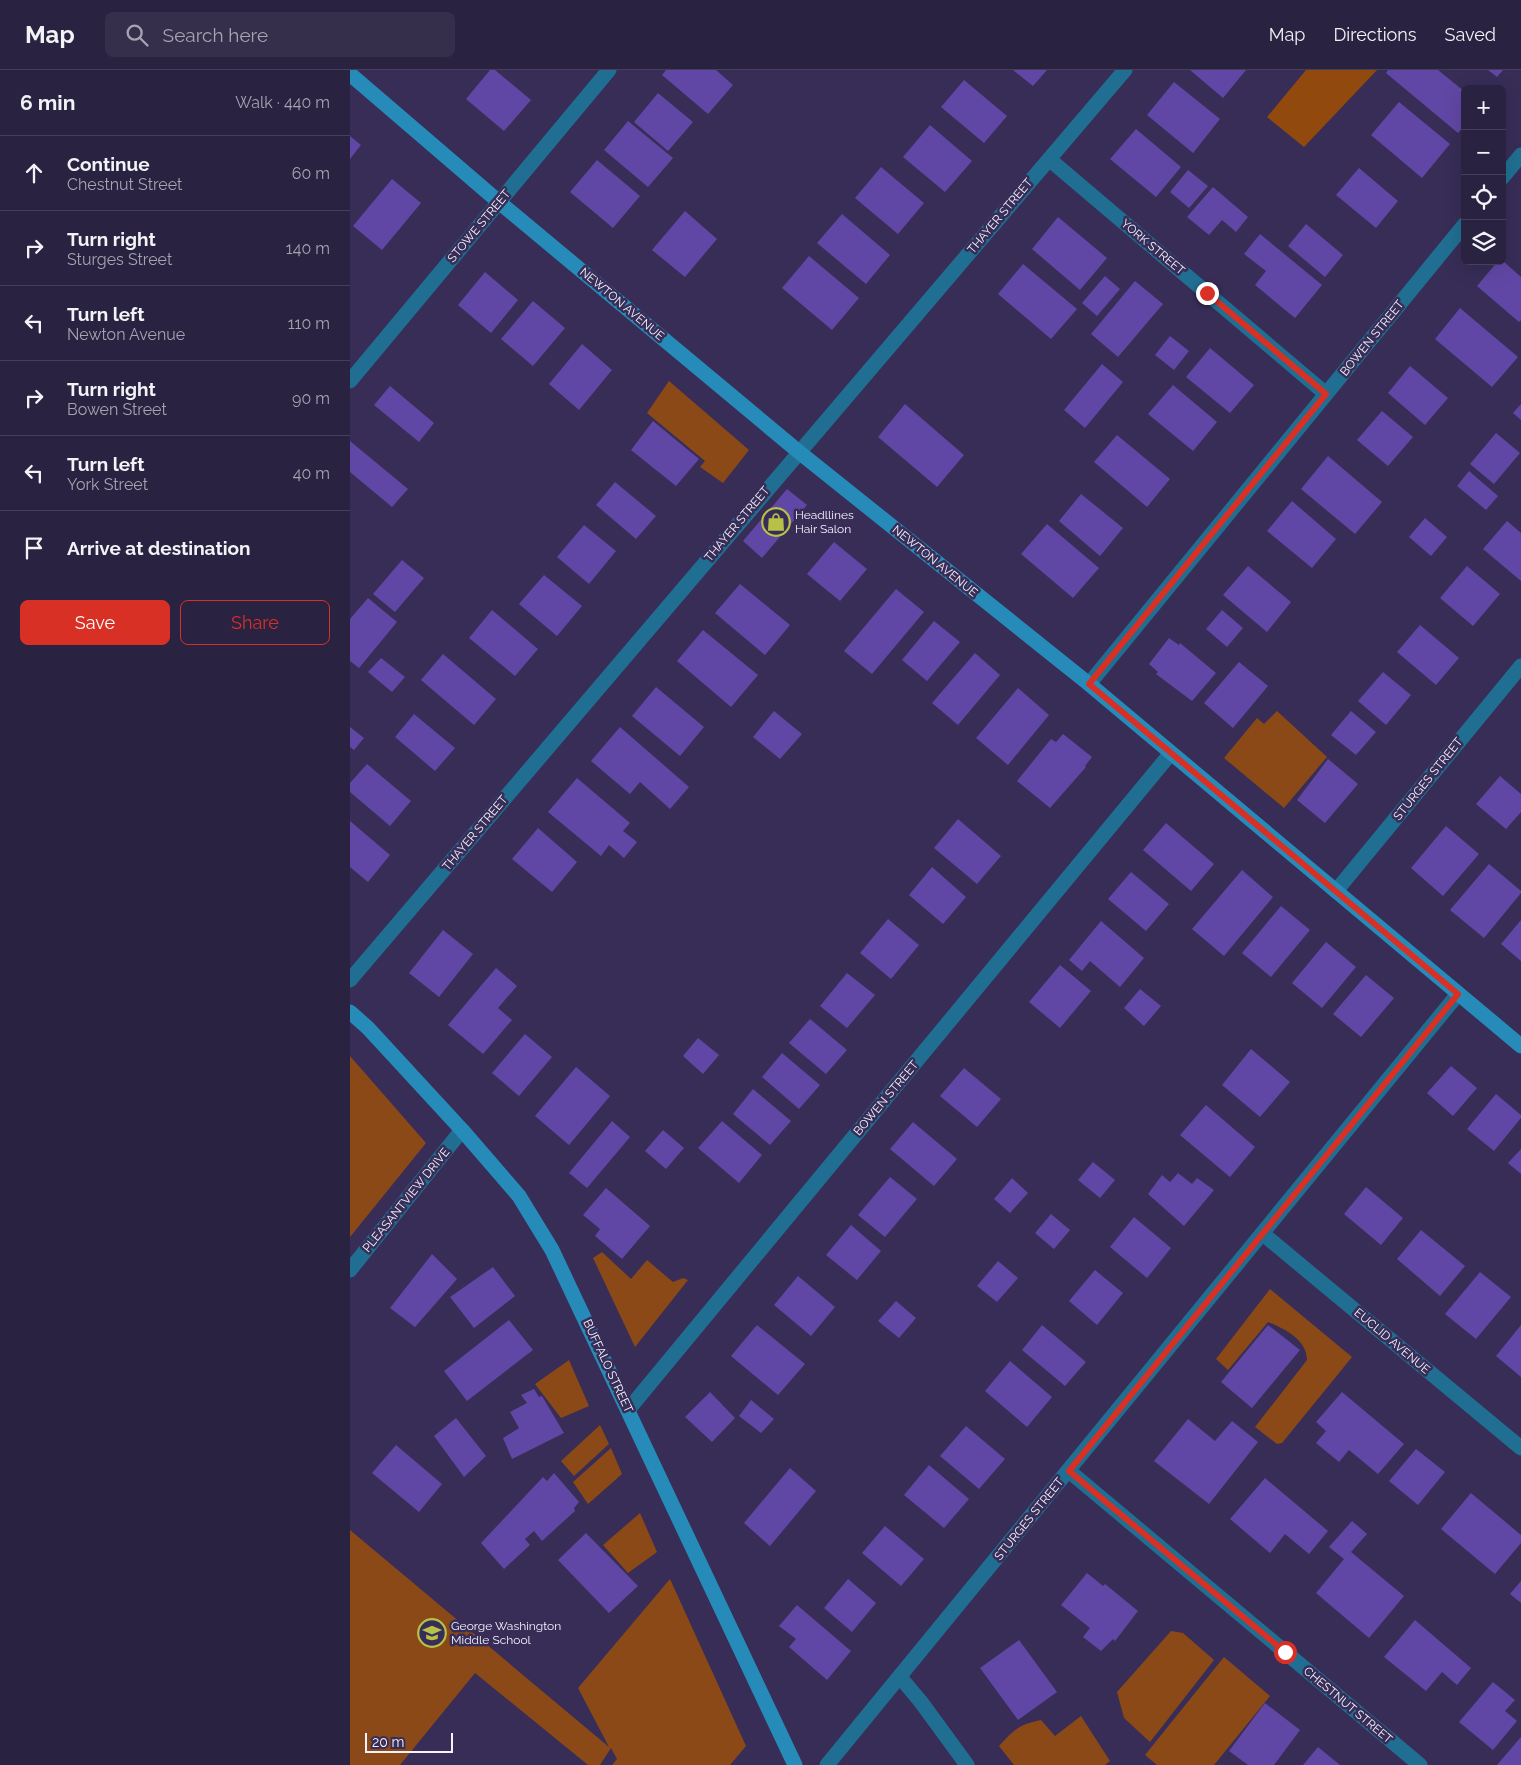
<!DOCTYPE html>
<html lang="en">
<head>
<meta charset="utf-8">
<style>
	:root { --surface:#292241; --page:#352f4c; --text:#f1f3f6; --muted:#a5a4b1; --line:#453f5a; --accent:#d93025 }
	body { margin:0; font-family:Raleway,sans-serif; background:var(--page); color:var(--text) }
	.controls { position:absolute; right:15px; top:15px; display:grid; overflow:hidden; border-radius:8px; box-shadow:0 5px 20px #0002 }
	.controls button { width:45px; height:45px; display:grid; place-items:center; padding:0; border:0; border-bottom:1px solid var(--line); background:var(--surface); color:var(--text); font:25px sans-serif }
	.scale { position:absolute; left:15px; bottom:12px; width:88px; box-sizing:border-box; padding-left:5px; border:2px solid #f3f2fd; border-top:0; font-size:14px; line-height:18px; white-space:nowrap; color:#f3f2fd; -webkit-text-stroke:4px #372d57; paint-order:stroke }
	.stop { position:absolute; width:15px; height:15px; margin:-11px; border:4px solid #d93025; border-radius:50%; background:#fff }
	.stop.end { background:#d93025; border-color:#fff; box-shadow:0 1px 5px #0008 }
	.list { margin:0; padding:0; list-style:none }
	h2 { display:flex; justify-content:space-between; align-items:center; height:65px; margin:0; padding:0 20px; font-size:21px }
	h2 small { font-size:16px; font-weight:400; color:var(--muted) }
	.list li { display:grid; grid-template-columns:32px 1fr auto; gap:15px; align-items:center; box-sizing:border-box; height:75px; padding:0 20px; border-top:1px solid var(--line) }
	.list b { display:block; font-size:19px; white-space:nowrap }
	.list p { margin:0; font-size:16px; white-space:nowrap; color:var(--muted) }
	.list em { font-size:16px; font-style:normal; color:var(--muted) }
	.actions { display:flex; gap:10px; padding:15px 20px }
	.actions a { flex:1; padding:11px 0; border:1px solid var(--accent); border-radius:8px; text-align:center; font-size:18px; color:var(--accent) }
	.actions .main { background:var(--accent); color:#fff }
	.icon { flex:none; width:28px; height:28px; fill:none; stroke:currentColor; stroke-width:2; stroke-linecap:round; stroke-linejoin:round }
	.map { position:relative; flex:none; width:1171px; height:1695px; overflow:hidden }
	header { display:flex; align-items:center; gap:30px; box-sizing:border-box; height:70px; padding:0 25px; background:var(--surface); border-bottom:1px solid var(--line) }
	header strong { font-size:24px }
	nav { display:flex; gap:28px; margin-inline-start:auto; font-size:18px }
	.search { width:350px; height:45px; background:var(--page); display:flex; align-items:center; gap:12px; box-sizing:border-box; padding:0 18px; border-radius:8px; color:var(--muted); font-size:19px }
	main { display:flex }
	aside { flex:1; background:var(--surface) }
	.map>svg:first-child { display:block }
	.green { fill:#8b4918 }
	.forest { fill:#91490e }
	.building { fill:#6147a5 }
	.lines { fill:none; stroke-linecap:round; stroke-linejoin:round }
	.street { stroke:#206f92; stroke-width:15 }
	.secondary { stroke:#268bb9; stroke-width:15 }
	.route { stroke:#d93025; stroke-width:6 }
	.labels { text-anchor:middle; stroke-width:5; stroke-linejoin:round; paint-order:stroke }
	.street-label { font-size:12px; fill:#f3f2fd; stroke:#372d57 }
	.poi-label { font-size:12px; fill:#f3f2fd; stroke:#372d57; text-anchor:start }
</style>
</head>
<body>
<header>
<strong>Map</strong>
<div class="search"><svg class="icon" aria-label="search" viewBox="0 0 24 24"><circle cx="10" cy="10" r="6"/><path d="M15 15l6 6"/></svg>Search here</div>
<nav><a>Map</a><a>Directions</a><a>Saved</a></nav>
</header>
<main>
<aside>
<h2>6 min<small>Walk · 440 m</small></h2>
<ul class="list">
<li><svg class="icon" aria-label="ahead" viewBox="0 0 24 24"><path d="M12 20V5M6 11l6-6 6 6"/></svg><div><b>Continue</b><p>Chestnut Street</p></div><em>60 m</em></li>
<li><svg class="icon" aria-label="right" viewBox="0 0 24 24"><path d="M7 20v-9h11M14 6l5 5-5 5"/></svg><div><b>Turn right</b><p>Sturges Street</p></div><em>140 m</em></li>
<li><svg class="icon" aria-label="left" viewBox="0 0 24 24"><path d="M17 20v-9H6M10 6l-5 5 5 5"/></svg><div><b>Turn left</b><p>Newton Avenue</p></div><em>110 m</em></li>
<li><svg class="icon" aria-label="right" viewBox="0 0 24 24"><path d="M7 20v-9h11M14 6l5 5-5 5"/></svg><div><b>Turn right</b><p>Bowen Street</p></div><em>90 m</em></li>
<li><svg class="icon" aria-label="left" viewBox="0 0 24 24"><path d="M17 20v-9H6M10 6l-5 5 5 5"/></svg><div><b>Turn left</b><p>York Street</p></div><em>40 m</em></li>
<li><svg class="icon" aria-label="arrive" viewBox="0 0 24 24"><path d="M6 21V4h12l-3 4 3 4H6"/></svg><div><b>Arrive at destination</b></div></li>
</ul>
<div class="actions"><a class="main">Save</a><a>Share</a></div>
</aside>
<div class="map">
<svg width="1171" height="1695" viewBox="0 0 1171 1695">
	<rect width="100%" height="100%" fill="#372d57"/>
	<path class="green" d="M 319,311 L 399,380 L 373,413 L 350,397 L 355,391 L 297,343 Z
		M 927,641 L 977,687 L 934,738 L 874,688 L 907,648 L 914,654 Z
		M 0,986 L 76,1073 L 0,1167 Z
		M 252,1182 L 281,1209 L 297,1190 L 323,1212 L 333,1208 L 338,1210 L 285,1277 L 243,1188 Z
		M 920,1219 L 1002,1287 L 932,1373 L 927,1374 L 905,1357 L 957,1290 C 957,1270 935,1259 918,1252 L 878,1300 L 866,1289 Z
		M 219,1290 L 239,1336 L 211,1348 L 185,1314 Z
		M 250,1355 L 259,1374 L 224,1406 L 211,1391 Z
		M 261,1378 L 272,1404 L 238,1434 L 223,1412 Z
		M 290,1443 L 307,1482 L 278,1503 L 253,1475 Z
		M 0,1460 L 259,1677 L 228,1618 L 320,1509 L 396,1676 L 380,1695 L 262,1695 L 267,1689 L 261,1678 L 250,1695 L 238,1695 L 125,1603 L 50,1695 L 0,1695 Z
		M 821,1561 L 833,1563 L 864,1590 L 800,1672 L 774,1648 L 767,1622 Z
		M 874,1587 L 920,1626 L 864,1695 L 807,1695 L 795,1685 Z
		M 731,1646 L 760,1691 L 755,1695 L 664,1695 L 649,1676 C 665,1659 668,1655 691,1650 L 705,1666 Z"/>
	<path class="forest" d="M 956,0 L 1027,0 L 954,77 L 917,47 Z"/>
	<path class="building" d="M 140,0 L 145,0 L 181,30 L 154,61 L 116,29 Z
		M 316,0 L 366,0 L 383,15 L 358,44 L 312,5 Z
		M 663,0 L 697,0 L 683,16 Z
		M 840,0 L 896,0 L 873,28 Z
		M 1038,0 L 1088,0 L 1115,22 L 1115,55 L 1108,63 L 1036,3 Z
		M 1138,0 L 1153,0 L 1147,7 Z
		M 614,10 L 657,46 L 634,73 L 591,37 Z
		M 824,12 L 870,49 L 843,83 L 797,45 Z
		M 308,23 L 343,52 L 318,81 L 284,52 Z
		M 1049,32 L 1100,74 L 1072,108 L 1021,65 Z
		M 278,51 L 323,88 L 298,117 L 254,80 Z
		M 580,55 L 622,91 L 595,122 L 553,87 Z
		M 786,59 L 831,97 L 806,127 L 760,89 Z
		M 0,66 L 11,75 L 0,89 Z
		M 247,90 L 290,126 L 263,158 L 220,122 Z
		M 531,97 L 574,133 L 548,164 L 505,128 Z
		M 1009,98 L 1048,131 L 1026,158 L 986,125 Z
		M 838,100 L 858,116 L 839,138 L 820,122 Z
		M 42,109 L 71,133 L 32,180 L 3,156 Z
		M 863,117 L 898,147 L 886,162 L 872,150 L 859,165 L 837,147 Z
		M 335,141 L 367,169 L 335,207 L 302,180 Z
		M 492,144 L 540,185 L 516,214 L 467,173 Z
		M 708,147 L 757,188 L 730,220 L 682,179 Z
		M 956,154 L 993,185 L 975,207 L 938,176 Z
		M 910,164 L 972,215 L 945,248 L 905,215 L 916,201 L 894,184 Z
		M 459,186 L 509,228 L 482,260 L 432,218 Z
		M 1148,191 L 1153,191 L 1171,207 L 1171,250 L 1169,252 L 1127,216 Z
		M 673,194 L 727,239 L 701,269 L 648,224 Z
		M 135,202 L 168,230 L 141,263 L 108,235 Z
		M 755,206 L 770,219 L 747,246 L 732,233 Z
		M 785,211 L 813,234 L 768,287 L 741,264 Z
		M 183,231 L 215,258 L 183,296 L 151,269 Z
		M 1110,238 L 1168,287 L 1142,317 L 1085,269 Z
		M 820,266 L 839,281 L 824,300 L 805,285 Z
		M 232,274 L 262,300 L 229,340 L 199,314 Z
		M 860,278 L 904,315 L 880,343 L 836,307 Z
		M 752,294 L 773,312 L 735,358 L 714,340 Z
		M 1060,296 L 1098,328 L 1075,355 L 1038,323 Z
		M 823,315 L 867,352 L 843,381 L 798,344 Z
		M 40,316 L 84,353 L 69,372 L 24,335 Z
		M 555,334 L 614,385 L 587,417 L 528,367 Z
		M 1171,334 L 1171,350 L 1163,343 Z
		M 1032,341 L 1063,367 L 1038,396 L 1007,370 Z
		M 303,351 L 349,389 L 326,416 L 281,380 Z
		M 1146,363 L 1170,383 L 1144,414 L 1120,394 Z
		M 767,365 L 820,409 L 797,437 L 744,392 Z
		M 0,371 L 58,419 L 42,437 L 0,402 Z
		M 978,386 L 1032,432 L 1005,464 L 951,419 Z
		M 1119,401 L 1148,426 L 1136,440 L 1107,416 Z
		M 265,412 L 306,446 L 286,469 L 246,435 Z
		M 437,419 L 457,435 L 412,488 L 393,471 Z
		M 731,424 L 773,458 L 750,486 L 709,451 Z
		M 942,431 L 986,469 L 962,498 L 917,461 Z
		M 1075,448 L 1097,467 L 1081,486 L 1059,467 Z
		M 1157,451 L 1171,463 L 1171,511 L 1133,479 Z
		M 697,454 L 749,498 L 723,528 L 671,484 Z
		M 234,455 L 266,481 L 239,514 L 207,487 Z
		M 484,472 L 517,499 L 490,531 L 457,504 Z
		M 52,490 L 74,508 L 45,542 L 23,524 Z
		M 898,496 L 941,532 L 917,562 L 873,525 Z
		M 1117,496 L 1150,524 L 1123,556 L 1090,528 Z
		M 194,505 L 232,536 L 207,566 L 169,534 Z
		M 390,514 L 440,555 L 415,585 L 365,543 Z
		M 546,519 L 574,542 L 522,604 L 494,581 Z
		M 18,528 L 47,552 L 9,598 L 0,591 L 0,549 Z
		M 142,540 L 188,579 L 165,606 L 119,568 Z
		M 872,540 L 893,558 L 877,577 L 856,559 Z
		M 584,551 L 610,572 L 577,611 L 552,590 Z
		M 1070,555 L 1109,588 L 1086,615 L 1047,582 Z
		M 353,560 L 408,605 L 381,637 L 327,591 Z
		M 819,568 L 829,575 L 830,573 L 866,603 L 842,631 L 806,604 L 808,602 L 799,594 Z
		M 625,583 L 650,605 L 608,655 L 582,633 Z
		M 93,584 L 146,629 L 124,655 L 71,610 Z
		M 31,588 L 55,607 L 42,622 L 18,602 Z
		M 889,592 L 918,616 L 883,658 L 854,633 Z
		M 1033,602 L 1061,625 L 1036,655 L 1008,631 Z
		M 306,617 L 354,657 L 330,686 L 282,646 Z
		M 668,618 L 699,645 L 658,695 L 626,668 Z
		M 424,641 L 452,664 L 430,689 L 403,667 Z
		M 1001,641 L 1026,662 L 1006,685 L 981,665 Z
		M 64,644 L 105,678 L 85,701 L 45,667 Z
		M 0,657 L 14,668 L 4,680 L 0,677 Z
		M 270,657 L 339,717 L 320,739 L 290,712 L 280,724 L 241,691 Z
		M 713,664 L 742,687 L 735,696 L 736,697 L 700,738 L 667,711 L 701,669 L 706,672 Z
		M 978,689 L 1008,714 L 975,753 L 947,730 Z
		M 17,694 L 61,731 L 40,756 L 0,722 L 0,713 Z
		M 1150,706 L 1171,724 L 1171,742 L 1156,759 L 1126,734 Z
		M 227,708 L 280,753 L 273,761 L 287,772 L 274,788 L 259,775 L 251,786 L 198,742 Z
		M 608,749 L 651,786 L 627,814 L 584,778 Z
		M 0,751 L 40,785 L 18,812 L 0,797 Z
		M 816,753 L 864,794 L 841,821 L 793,780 Z
		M 1096,756 L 1129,784 L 1093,826 L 1061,798 Z
		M 188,758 L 227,792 L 202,822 L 162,789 Z
		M 1139,794 L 1171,821 L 1171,823 L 1134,868 L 1100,840 Z
		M 582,797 L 616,827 L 593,854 L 559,825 Z
		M 892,800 L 923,827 L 874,886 L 842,859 Z
		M 781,802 L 819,834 L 796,861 L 758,829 Z
		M 931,836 L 960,860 L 921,907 L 892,883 Z
		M 538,849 L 569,875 L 541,909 L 510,883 Z
		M 1171,850 L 1171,891 L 1151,874 Z
		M 751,851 L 794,888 L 770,917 L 740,891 L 732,901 L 719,890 Z
		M 93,860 L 123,884 L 89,927 L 59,903 Z
		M 976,872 L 1006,897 L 972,938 L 942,913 Z
		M 710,895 L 741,921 L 710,958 L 679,932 Z
		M 146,898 L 167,916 L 148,938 L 162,950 L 133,984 L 98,955 Z
		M 497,903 L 525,925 L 497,958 L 470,936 Z
		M 1016,905 L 1044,928 L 1011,967 L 983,944 Z
		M 790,919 L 811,936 L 794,956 L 774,938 Z
		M 460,949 L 497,980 L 476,1004 L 439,973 Z
		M 175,964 L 202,987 L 169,1026 L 142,1003 Z
		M 348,968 L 369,985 L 353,1004 L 333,986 Z
		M 901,979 L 940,1012 L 910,1047 L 872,1015 Z
		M 432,983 L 470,1015 L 449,1039 L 412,1007 Z
		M 1101,996 L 1127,1018 L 1103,1046 L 1077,1023 Z
		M 226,997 L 260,1026 L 219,1075 L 185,1046 Z
		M 614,998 L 651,1029 L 627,1057 L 590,1026 Z
		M 403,1019 L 441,1051 L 420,1075 L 383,1044 Z
		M 1146,1024 L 1171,1045 L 1171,1048 L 1144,1081 L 1117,1059 Z
		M 856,1035 L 905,1077 L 880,1107 L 830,1065 Z
		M 262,1051 L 280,1067 L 237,1118 L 219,1103 Z
		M 372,1051 L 412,1085 L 389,1113 L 348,1078 Z
		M 563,1052 L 607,1089 L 584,1116 L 540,1079 Z
		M 313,1060 L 334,1078 L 316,1099 L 295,1081 Z
		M 1171,1079 L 1171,1104 L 1158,1093 Z
		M 743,1092 L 765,1110 L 750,1128 L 728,1110 Z
		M 828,1103 L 842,1114 L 847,1108 L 864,1120 L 834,1156 L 798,1124 L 812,1105 L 820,1112 Z
		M 540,1107 L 567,1129 L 535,1167 L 508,1145 Z
		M 662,1108 L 678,1123 L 660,1143 L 644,1129 Z
		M 1016,1117 L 1053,1148 L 1031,1175 L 994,1144 Z
		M 256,1118 L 300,1156 L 272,1189 L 245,1166 L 250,1159 L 233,1145 Z
		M 701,1144 L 720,1160 L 704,1179 L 685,1163 Z
		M 784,1147 L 821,1178 L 797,1208 L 760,1177 Z
		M 501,1155 L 531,1181 L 507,1210 L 476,1185 Z
		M 1071,1160 L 1115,1196 L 1090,1226 L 1047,1189 Z
		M 82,1184 L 107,1209 L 65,1257 L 40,1238 Z
		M 648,1191 L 668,1208 L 647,1232 L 627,1216 Z
		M 143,1197 L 165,1226 L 124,1258 L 100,1227 Z
		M 745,1200 L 773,1223 L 747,1255 L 719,1231 Z
		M 1130,1202 L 1161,1227 L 1126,1269 L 1095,1244 Z
		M 448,1206 L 485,1237 L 461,1266 L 424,1235 Z
		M 546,1231 L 566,1248 L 549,1268 L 528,1251 Z
		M 159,1250 L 183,1280 L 117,1331 L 94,1301 Z
		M 407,1255 L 455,1294 L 428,1325 L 381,1286 Z
		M 692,1255 L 736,1292 L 715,1316 L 672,1280 Z
		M 918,1255 L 950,1280 L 902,1338 L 871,1312 Z
		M 1171,1255 L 1171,1307 L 1146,1286 Z
		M 660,1291 L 702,1327 L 677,1357 L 635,1321 Z
		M 184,1319 L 189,1327 L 192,1326 L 214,1363 L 162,1389 L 153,1368 L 169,1358 L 160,1342 L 177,1333 L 171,1325 Z
		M 360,1322 L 385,1348 L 362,1372 L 335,1347 Z
		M 992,1322 L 1054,1374 L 1028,1404 L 999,1380 L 989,1392 L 966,1373 L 976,1361 L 966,1352 Z
		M 401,1330 L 424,1349 L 411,1363 L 389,1346 Z
		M 106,1348 L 136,1386 L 114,1407 L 84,1366 Z
		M 838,1349 L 865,1371 L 882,1351 L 908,1372 L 859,1434 L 804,1391 Z
		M 616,1356 L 655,1389 L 629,1419 L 590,1386 Z
		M 46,1375 L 92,1414 L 69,1442 L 22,1403 Z
		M 1066,1379 L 1095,1402 L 1068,1435 L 1039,1411 Z
		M 579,1395 L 619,1429 L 594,1458 L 554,1425 Z
		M 440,1398 L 466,1421 L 420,1476 L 394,1453 Z
		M 204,1403 L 229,1432 L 224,1438 L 225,1441 L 192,1471 L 184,1461 L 175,1469 L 180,1475 L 154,1499 L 131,1473 L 193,1407 L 197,1411 Z
		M 915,1408 L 978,1461 L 959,1484 L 935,1464 L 920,1483 L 880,1449 Z
		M 1121,1423 L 1171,1465 L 1171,1473 L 1145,1504 L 1091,1459 Z
		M 1002,1451 L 1017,1464 L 1001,1482 L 1054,1526 L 1019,1568 L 966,1523 L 994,1489 L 979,1477 Z
		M 535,1456 L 574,1489 L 551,1516 L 512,1483 Z
		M 236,1463 L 288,1516 L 259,1543 L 208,1490 Z
		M 737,1503 L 753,1516 L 755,1514 L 788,1541 L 765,1571 L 763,1569 L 751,1581 L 733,1567 L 740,1558 L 711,1535 Z
		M 498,1509 L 526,1533 L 502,1562 L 474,1538 Z
		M 1171,1511 L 1171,1533 L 1160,1524 Z
		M 447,1535 L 501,1581 L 477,1610 L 439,1577 L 446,1569 L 429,1556 Z
		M 1065,1550 L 1121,1598 L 1107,1615 L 1092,1602 L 1076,1621 L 1034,1587 Z
		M 669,1570 L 707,1622 L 668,1650 L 630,1598 Z
		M 1143,1612 L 1165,1630 L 1155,1641 L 1167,1651 L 1143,1680 L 1109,1652 Z
		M 915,1633 L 950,1660 L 924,1695 L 898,1695 L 879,1681 Z
		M 1171,1667 L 1171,1695 L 1147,1695 Z
		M 968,1677 L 990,1695 L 953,1695 Z"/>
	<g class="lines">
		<path class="street" d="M 699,89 L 976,324
			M 1152,108 L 1171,85
			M 0,311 L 259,0
			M 739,614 L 1115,154
			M 986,821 L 1171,596
			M 0,910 L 775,0
			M 913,1164 L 1171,1378
			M 0,1200 L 112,1060
			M 278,1340 L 821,683
			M 719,1401 L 1070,1695
			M 550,1607 L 571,1632 L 617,1695
			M 477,1695 L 1108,924"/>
		<path class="secondary" d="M 0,4 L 149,132 L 449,382 L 739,614 L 1171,976
			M 0,942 L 18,958 L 112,1060 L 169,1126 L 202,1180 L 445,1695"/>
	</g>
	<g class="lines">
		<path class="route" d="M 857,223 L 976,324 L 739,614 L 1108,924 L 719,1401 L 935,1582"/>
	</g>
	<defs>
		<symbol id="shop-ring" viewBox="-11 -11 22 22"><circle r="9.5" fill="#372d57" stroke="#b8c147" stroke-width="1.5"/><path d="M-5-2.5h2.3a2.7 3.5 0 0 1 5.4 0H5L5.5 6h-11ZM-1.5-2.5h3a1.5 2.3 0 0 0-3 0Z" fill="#b8c147"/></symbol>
		<symbol id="school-ring" viewBox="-11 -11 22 22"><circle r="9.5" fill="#372d57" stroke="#b8c147" stroke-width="1.5"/><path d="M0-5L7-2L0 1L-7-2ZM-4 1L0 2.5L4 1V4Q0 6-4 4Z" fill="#b8c147"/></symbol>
	</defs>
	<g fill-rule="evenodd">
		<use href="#shop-ring" x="410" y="436" width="32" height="32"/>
		<use href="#school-ring" x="66" y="1547" width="32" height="32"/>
	</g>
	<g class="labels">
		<g class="street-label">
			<text transform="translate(650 146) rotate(-50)" y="4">THAYER STREET</text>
			<text transform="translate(129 156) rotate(-50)" y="4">STOWE STREET</text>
			<text transform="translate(803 177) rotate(40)" y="4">YORK STREET</text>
			<text transform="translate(272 234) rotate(40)" y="4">NEWTON AVENUE</text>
			<text transform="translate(1022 268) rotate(-51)" y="4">BOWEN STREET</text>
			<text transform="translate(387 454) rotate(-50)" y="4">THAYER STREET</text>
			<text transform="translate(585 491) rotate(39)" y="4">NEWTON AVENUE</text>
			<text transform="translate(1078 709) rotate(-51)" y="4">STURGES STREET</text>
			<text transform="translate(125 763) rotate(-50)" y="4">THAYER STREET</text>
			<text transform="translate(536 1028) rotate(-50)" y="4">BOWEN STREET</text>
			<text transform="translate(56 1130) rotate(-51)" y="4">PLEASANTVIEW DRIVE</text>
			<text transform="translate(1042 1271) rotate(40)" y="4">EUCLID AVENUE</text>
			<text transform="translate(258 1296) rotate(65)" y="4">BUFFALO STREET</text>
			<text transform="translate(679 1449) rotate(-51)" y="4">STURGES STREET</text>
			<text transform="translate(998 1635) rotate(40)" y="4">CHESTNUT STREET</text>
		</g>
		<g class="poi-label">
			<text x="445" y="449">Headllines<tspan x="445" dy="14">Hair Salon</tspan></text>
			<text x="101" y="1560">George Washington<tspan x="101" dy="14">Middle School</tspan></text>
		</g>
	</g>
</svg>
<div class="controls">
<button>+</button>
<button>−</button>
<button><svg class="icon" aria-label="locate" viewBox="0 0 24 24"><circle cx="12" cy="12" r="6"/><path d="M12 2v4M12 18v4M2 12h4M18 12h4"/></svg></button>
<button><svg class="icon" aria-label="layers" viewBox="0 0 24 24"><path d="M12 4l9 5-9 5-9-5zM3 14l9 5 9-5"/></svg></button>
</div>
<div class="scale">20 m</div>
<div class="stop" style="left:935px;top:1582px"></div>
<div class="stop end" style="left:857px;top:223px"></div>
</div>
</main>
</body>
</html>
